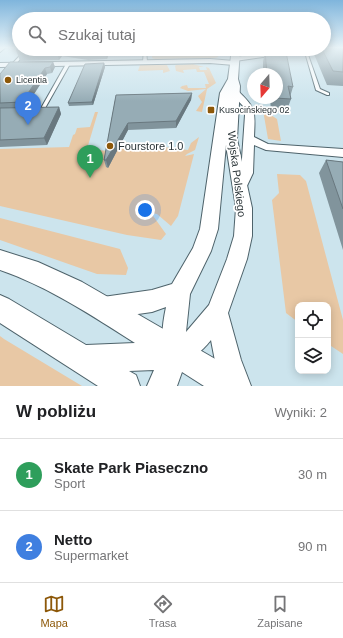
<!DOCTYPE html>
<html lang="pl">
<head>
<meta charset="utf-8">
<style>
	:root { --surface:#fff; --page:#f6f6f6; --text:#202124; --muted:#757577; --line:#e0e0e0; --accent:#8d5809 }
	body { margin:0; font-family:Helvetica,sans-serif; background:var(--page); color:var(--text) }
	.controls { position:absolute; right:12px; bottom:12px; display:grid; overflow:hidden; border-radius:8px; box-shadow:0 2px 10px #0003 }
	.controls button { width:36px; height:36px; display:grid; place-items:center; padding:0; border:0; border-bottom:1px solid var(--line); background:var(--surface); color:var(--text); font:20px sans-serif }
	.compass { position:absolute; left:247px; top:68px; width:36px; height:36px; border-radius:50%; background:var(--surface); box-shadow:0 2px 10px #0003; rotate:199deg }
	.you { position:absolute; left:145px; top:210px; width:14px; height:14px; margin:-10px; border:3px solid #fff; border-radius:50%; background:#1a73e8; box-shadow:0 0 0 6px #1a73e833 }
	.badge { display:grid; place-items:center; width:26px; height:26px; border-radius:50%; background:var(--accent); color:#fff; font-size:13px; font-weight:700 }
	.pin { position:absolute; translate:-50% -33px; filter:drop-shadow(0 1px 2px #0008) }
	.pin::after { content:''; position:absolute; top:21px; width:14px; height:12px; background:inherit; clip-path:polygon(0 0,100% 0,50% 100%) }
	.list { margin:0; padding:0; list-style:none }
	h2 { display:flex; justify-content:space-between; align-items:center; height:52px; margin:0; padding:0 16px; font-size:17px }
	h2 small { font-size:13px; font-weight:400; color:var(--muted) }
	.list li { display:grid; grid-template-columns:26px 1fr auto; gap:12px; align-items:center; box-sizing:border-box; height:72px; padding:0 16px; border-top:1px solid var(--line) }
	.list b { display:block; font-size:15px; white-space:nowrap }
	.list p { margin:0; font-size:13px; white-space:nowrap; color:var(--muted) }
	.list em { font-size:13px; font-style:normal; color:var(--muted) }
	.icon { flex:none; width:22px; height:22px; fill:none; stroke:currentColor; stroke-width:2; stroke-linecap:round; stroke-linejoin:round }
	.map { position:relative; flex:none; width:343px; height:386px; overflow:hidden }
	.search { position:absolute; background:var(--surface); box-shadow:0 2px 10px #0003; left:12px; right:12px; top:12px; height:44px; display:flex; align-items:center; gap:10px; box-sizing:border-box; padding:0 14px; border-radius:22px; color:var(--muted); font-size:15px }
	.sheet { height:196px; background:var(--surface) }
	nav { display:flex; justify-content:space-around; align-items:center; box-sizing:border-box; height:56px; border-top:1px solid var(--line); background:var(--surface); font-size:11px; color:var(--muted) }
	nav a { display:grid; justify-items:center; gap:2px }
	nav .on { color:var(--accent) }
	.map>svg:first-child { display:block }
	.green { fill:#e8c8a5 }
	.lines { fill:none; stroke-linecap:round; stroke-linejoin:round }
	.service-casing { stroke:#4e636b; stroke-width:2 }
	.minor-casing { stroke:#4e636b; stroke-width:2 }
	.tertiary-casing { stroke:#4e636b; stroke-width:2 }
	.secondary-casing { stroke:#4e636b; stroke-width:2 }
	.service { fill:#fff; fill-rule:evenodd }
	.minor { fill:#fff; fill-rule:evenodd }
	.tertiary { fill:#fff; fill-rule:evenodd }
	.secondary { fill:#fff; fill-rule:evenodd }
	.wall { fill:#81949c }
	.shaded-wall { fill:#69787f }
	.building { fill:#96acb5; stroke:#69787f }
	.poi-dot { fill:#8d5809; stroke:#fff; stroke-width:1.5 }
	.labels { text-anchor:middle; stroke-width:3.5; stroke-linejoin:round; paint-order:stroke }
	.far-poi-label { font-size:9px; fill:#2b3538; stroke:#fff; text-anchor:start }
	.poi-label { font-size:11px; fill:#2b3538; stroke:#fff; text-anchor:start }
	.street-label { font-size:11px; fill:#2b3538; stroke:#fff }
</style>
</head>
<body>
<div class="map">
<svg width="343" height="386" viewBox="0 0 343 386">
	<rect width="100%" height="100%" fill="#cce4ed"/>
	<path class="green" d="M 152,49 L 219,49 L 218,57 L 215,58 L 155,59 L 152,58 Z
		M 193,64 L 204,67 L 199,67 L 200,70 L 207,70 L 206,67 L 209,68 L 216,83 L 207,89 L 202,112 L 196,111 L 202,102 L 198,96 L 206,89 L 188,91 L 180,88 L 182,86 L 187,85 L 188,88 L 206,88 L 205,84 L 209,84 L 204,72 L 197,72 L 196,69 L 183,70 L 184,73 L 176,71 L 175,66 L 176,65 Z
		M 140,65 L 167,65 L 170,71 L 163,73 L 163,70 L 138,71 Z
		M 263,110 L 277,119 L 281,141 L 268,139 Z
		M 95,112 L 98,112 L 87,149 L 92,149 L 92,152 L 99,152 L 99,150 L 107,151 L 122,142 L 188,150 L 191,143 L 199,137 L 195,150 L 187,154 L 185,156 L 194,154 L 178,216 L 171,226 L 157,214 L 151,213 L 166,234 L 161,240 L 127,235 L 0,206 L 0,149 L 69,147 L 73,135 L 75,134 L 77,128 L 90,127 Z
		M 277,174 L 300,175 L 306,181 L 343,320 L 343,354 L 328,344 L 328,305 L 298,305 L 298,322 L 286,313 L 272,200 L 279,193 Z
		M 0,218 L 120,249 L 128,268 L 126,275 L 97,274 L 0,240 Z
		M 0,336 L 4,339 L 82,386 L 0,386 Z"/>
	<g class="lines">
		<defs>
			<path id="service" d="M 26,49 L 29,49 L 14,66 L 12,66 L 12,64 Z
				M 144,49 L 146,49 L 147,62 L 145,63 L 143,62 Z
				M 304,49 L 306,49 L 320,89 L 329,93 L 329,95 L 327,95 L 316,90 Z
				M 68,63 L 70,64 L 44,110 L 41,111 L 40,110 L 66,64 Z"/>
			<path id="minor" d="M 0,47 L 6,47 L 0,52 Z
				M 293,49 L 310,49 L 307,51 L 235,61 L 232,59 L 235,57 Z
				M 210,59 L 234,61 L 238,63 L 234,65 L 210,63 L 0,67 L 0,63 Z
				M 234,89 L 237,90 C 257,109 255,111 254,137 L 268,144 L 343,149 L 343,157 L 266,150 L 254,145 L 253,173 L 245,190 L 241,192 L 237,190 L 235,187 L 241,173 L 245,115 L 243,106 L 230,92 Z"/>
			<path id="tertiary" d="M 232,49 L 240,49 L 238,79 L 240,86 L 237,139 L 252,208 L 252,236 L 247,259 L 228,313 L 241,360 L 251,386 L 225,386 L 215,361 L 211,340 C 201,353 191,359 176,366 L 167,362 C 160,344 162,326 166,307 L 152,312 L 103,319 L 95,316 L 92,308 L 95,300 L 103,297 L 152,290 L 172,284 L 193,248 L 200,229 L 220,93 L 228,79 ZM 226,145 L 236,208 L 234,236 L 227,259 L 209,305 L 186,332 L 190,294 L 211,251 L 218,229 Z"/>
			<path id="secondary" d="M 0,250 L 38,262 L 82,282 L 243,375 L 247,386 L 204,386 L 182,372 L 177,386 L 147,386 L 154,370 L 129,371 L 136,375 L 140,386 L 98,386 L 0,323 L 0,295 L 9,299 L 86,345 L 135,343 C 91,315 49,287 0,270 Z"/>
		</defs>
		<use href="#service" class="service-casing"/>
		<use href="#minor" class="minor-casing"/>
		<use href="#tertiary" class="tertiary-casing"/>
		<use href="#secondary" class="secondary-casing"/>
		<use href="#service" class="service"/>
		<use href="#minor" class="minor"/>
		<use href="#tertiary" class="tertiary"/>
		<use href="#secondary" class="secondary"/>
	</g>
	<path class="wall" d="M 19,49 L 110,49 L 107,59 L 88,60 L 62,56 L 59,60 L 20,61 L 16,50 Z
		M 316,49 L 343,50 L 343,86 L 327,85 L 314,54 Z
		M 265,51 L 293,87 L 290,97 L 291,99 L 286,113 L 271,111 L 270,98 L 269,98 L 277,98 L 277,74 L 263,74 L 263,62 Z
		M 53,62 L 55,67 L 52,73 L 47,74 L 25,107 L 59,107 L 61,114 L 47,145 L 0,147 L 0,74 Z
		M 104,63 L 105,67 L 93,105 L 69,106 L 68,103 Z
		M 192,93 L 191,100 L 176,128 L 128,130 L 108,168 L 106,167 L 104,160 L 116,95 Z
		M 326,160 L 343,162 L 343,250 L 319,173 Z"/>
	<path class="shaded-wall" d="M 56,49 L 60,49 L 62,56 L 59,60 Z
		M 105,49 L 110,49 L 107,59 Z
		M 53,62 L 55,67 L 52,73 L 50,67 Z
		M 104,63 L 105,67 L 93,105 L 92,102 Z
		M 45,68 L 47,74 L 25,108 L 22,102 Z
		M 192,93 L 191,100 L 176,128 L 176,121 Z
		M 59,107 L 61,114 L 47,145 L 44,138 Z
		M 128,123 L 128,130 L 108,168 L 106,160 Z"/>
	<path class="building" d="M 324,47 L 341,47 L 343,50 L 343,72 L 333,71 L 322,49 L 324,49 Z
		M 19,48 L 19,49 L 56,49 L 16,50 Z
		M 265,51 L 286,52 L 293,87 L 288,86 L 291,99 L 275,98 L 277,98 L 277,74 L 267,74 Z
		M 10,62 L 53,62 L 50,67 L 45,68 L 22,102 L 0,103 L 0,74 Z
		M 104,63 L 92,102 L 68,103 L 85,64 Z
		M 192,93 L 176,121 L 128,123 L 106,160 L 104,160 L 116,95 Z
		M 59,107 L 44,138 L 0,140 L 0,108 Z
		M 326,160 L 343,162 L 343,209 Z"/>
	<linearGradient id="sky" x2="0" y2="1"><stop stop-color="#7fb5dc"/><stop offset="0.47" stop-color="#e8f3f7"/><stop offset="1" stop-color="#e8f3f7" stop-opacity="0"/></linearGradient>
	<rect width="343" height="101" fill="url(#sky)"/>
	<g class="poi-dot">
		<circle cx="8" cy="80" r="4"/>
		<rect x="207" y="106" width="8" height="8" rx="2"/>
		<circle cx="110" cy="146" r="4"/>
	</g>
	<g class="labels">
		<g class="far-poi-label">
			<text x="16" y="83">Licentia</text>
			<text x="219" y="113">Kusocińskiego 02</text>
		</g>
		<g class="poi-label">
			<text x="118" y="150">Fourstore 1.0</text>
		</g>
		<g class="street-label">
			<text transform="translate(237 174) rotate(83)" y="4">Wojska Polskiego</text>
		</g>
	</g>
</svg>
<div class="controls">
<button><svg class="icon" aria-label="locate" viewBox="0 0 24 24"><circle cx="12" cy="12" r="6"/><path d="M12 2v4M12 18v4M2 12h4M18 12h4"/></svg></button>
<button><svg class="icon" aria-label="layers" viewBox="0 0 24 24"><path d="M12 4l9 5-9 5-9-5zM3 14l9 5 9-5"/></svg></button>
</div>
<svg class="compass" viewBox="-18 -18 36 36"><path d="M0-13l5 13h-10z" fill="#e53935"/><path d="M0 13l5-13h-10z" fill="#757577"/></svg>
<div class="you"></div>
<div class="pin badge" style="left:90px;top:178px;background:#2e9e5b">1</div>
<div class="pin badge" style="left:28px;top:125px;background:#3f7fe0">2</div>
<div class="search"><svg class="icon" aria-label="search" viewBox="0 0 24 24"><circle cx="10" cy="10" r="6"/><path d="M15 15l6 6"/></svg>Szukaj tutaj</div>
</div>
<section class="sheet">
<h2>W pobliżu<small>Wyniki: 2</small></h2>
<ul class="list">
<li><span class="badge" style="background:#2e9e5b">1</span><div><b>Skate Park Piaseczno</b><p>Sport</p></div><em>30 m</em></li>
<li><span class="badge" style="background:#3f7fe0">2</span><div><b>Netto</b><p>Supermarket</p></div><em>90 m</em></li>
</ul>
</section>
<nav>
<a class="on"><svg class="icon" aria-label="map" viewBox="0 0 24 24"><path d="M3 6l6-2 6 2 6-2v14l-6 2-6-2-6 2zM9 4v14M15 6v14"/></svg>Mapa</a>
<a><svg class="icon" aria-label="directions" viewBox="0 0 24 24"><path d="M12 3l9 9-9 9-9-9zM9 14v-3h6M13 9l2 2-2 2"/></svg>Trasa</a>
<a><svg class="icon" aria-label="saved" viewBox="0 0 24 24"><path d="M7 4h10v16l-5-4-5 4z"/></svg>Zapisane</a>
</nav>
</body>
</html>
